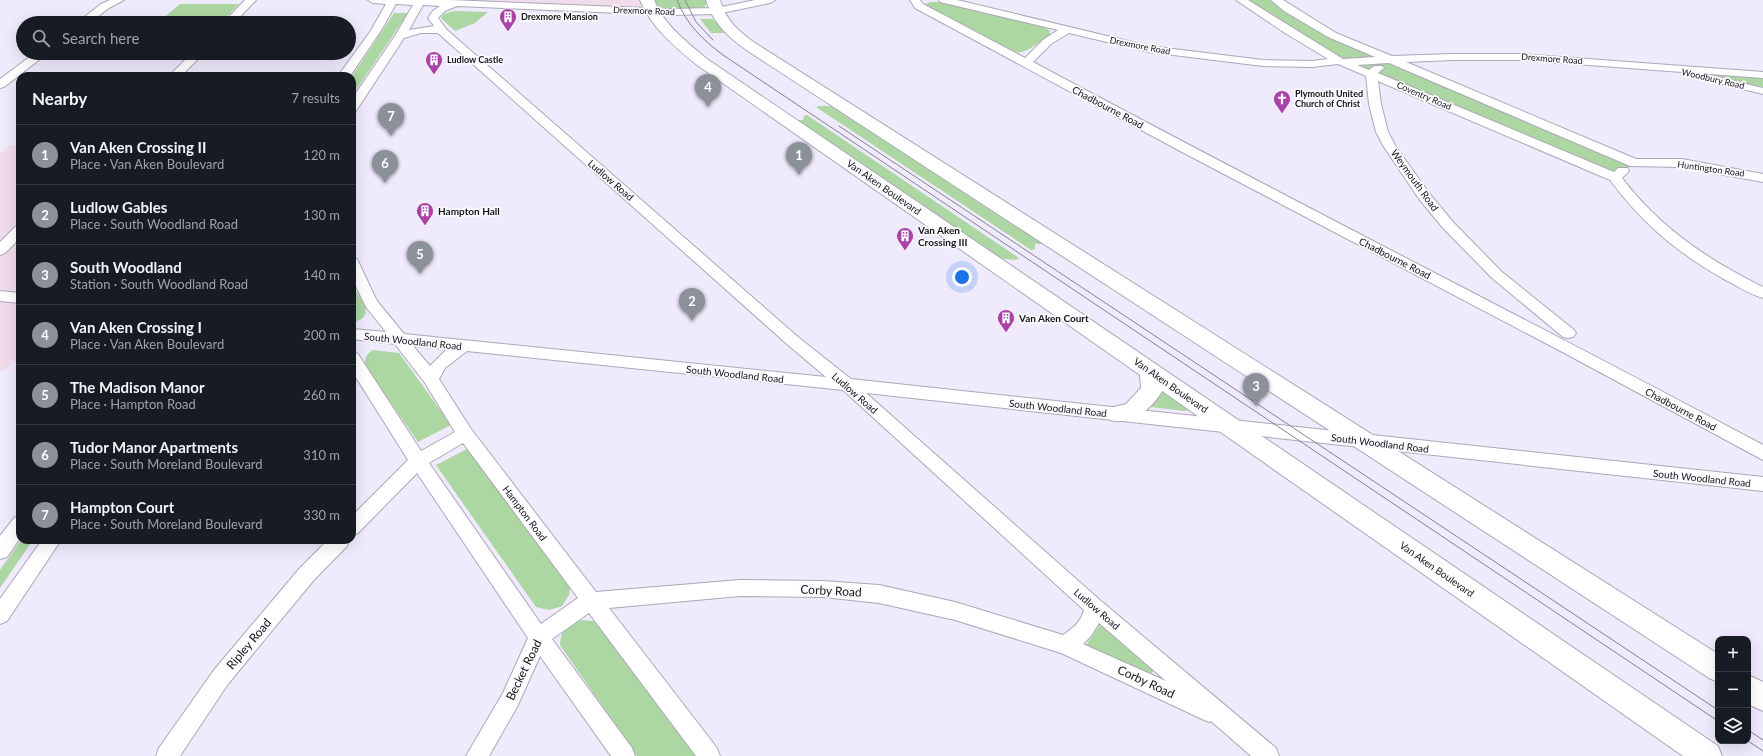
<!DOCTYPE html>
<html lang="en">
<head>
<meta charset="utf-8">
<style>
	:root { --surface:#171b24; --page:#20242c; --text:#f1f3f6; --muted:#9ea1a6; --line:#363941; --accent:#8c9099 }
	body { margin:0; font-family:Lato,sans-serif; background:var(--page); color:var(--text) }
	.controls { position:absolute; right:12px; bottom:12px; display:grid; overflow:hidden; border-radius:8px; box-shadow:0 4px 16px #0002 }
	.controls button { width:36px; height:36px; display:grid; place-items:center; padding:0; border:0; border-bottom:1px solid var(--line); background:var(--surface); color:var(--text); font:20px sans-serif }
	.you { position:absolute; left:962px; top:277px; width:14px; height:14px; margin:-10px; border:3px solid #fff; border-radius:50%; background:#1a73e8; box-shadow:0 0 0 6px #1a73e833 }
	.badge { display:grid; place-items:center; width:26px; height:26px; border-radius:50%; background:var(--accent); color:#fff; font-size:13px; font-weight:700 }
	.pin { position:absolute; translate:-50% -33px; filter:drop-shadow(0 1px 2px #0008) }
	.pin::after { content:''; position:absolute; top:21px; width:14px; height:12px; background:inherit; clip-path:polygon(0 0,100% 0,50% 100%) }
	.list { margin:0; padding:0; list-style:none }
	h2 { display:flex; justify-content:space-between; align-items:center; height:52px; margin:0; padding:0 16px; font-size:17px }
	h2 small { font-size:13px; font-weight:400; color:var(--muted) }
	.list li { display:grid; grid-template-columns:26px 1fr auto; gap:12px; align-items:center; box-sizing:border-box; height:60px; padding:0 16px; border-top:1px solid var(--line) }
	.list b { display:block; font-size:15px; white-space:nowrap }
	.list p { margin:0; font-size:13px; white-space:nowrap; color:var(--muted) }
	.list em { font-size:13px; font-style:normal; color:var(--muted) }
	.icon { flex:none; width:22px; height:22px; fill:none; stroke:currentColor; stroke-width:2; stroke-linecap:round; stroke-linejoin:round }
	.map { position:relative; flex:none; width:1763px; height:756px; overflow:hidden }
	.search { position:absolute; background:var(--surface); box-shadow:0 4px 16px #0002; left:16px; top:16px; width:340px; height:44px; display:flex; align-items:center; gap:10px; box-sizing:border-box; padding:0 14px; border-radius:22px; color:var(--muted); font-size:15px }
	.panel { position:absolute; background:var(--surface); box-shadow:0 4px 16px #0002; left:16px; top:72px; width:340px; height:472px; border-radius:12px }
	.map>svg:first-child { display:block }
	.commercial { fill:#f1dceb }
	.green { fill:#acd6a2 }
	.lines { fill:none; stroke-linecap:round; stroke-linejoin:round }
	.minor-casing { stroke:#aca7b8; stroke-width:2 }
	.major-casing { stroke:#aca7b8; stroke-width:2 }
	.minor { fill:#fff; fill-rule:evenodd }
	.major { fill:#fff; fill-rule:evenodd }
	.tram { stroke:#85828e; stroke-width:1 }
	.labels { text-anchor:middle; stroke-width:3.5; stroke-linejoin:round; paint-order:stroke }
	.far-street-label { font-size:9px; fill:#16151b; stroke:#fbfafd }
	.far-poi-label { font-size:9px; font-weight:bold; fill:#16151b; stroke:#fbfafd; text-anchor:start }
	.street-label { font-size:10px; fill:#16151b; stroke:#fbfafd }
	.poi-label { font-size:10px; font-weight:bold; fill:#16151b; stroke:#fbfafd; text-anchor:start }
	.near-street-label { font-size:12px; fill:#16151b; stroke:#fbfafd }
</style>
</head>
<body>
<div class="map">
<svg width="1763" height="756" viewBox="0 0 1763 756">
	<rect width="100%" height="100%" fill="#efeafc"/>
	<path class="commercial" d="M 370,0 L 647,0 L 652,12 Z
		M 10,145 L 20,145 L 20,361 L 13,361 L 4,371 L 0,371 L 0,153 Z"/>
	<path class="green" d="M 655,0 L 706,0 L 706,5 L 704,7 L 699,8 C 688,8 664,11 656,5 Z
		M 1241,0 L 1276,0 L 1332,35 L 1634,163 L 1615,177 L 1341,62 Z
		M 931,2 L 941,2 L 1042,26 L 1050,31 L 1050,35 C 1037,42 1028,55 1013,52 L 926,6 L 927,3 Z
		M 180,4 L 239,4 L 220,23 L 158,23 Z
		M 454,11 L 488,12 L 475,23 L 455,31 L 441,18 L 444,14 Z
		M 394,13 L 408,13 L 352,96 L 352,76 Z
		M 700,19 L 713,19 L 726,33 L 711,33 Z
		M 1663,67 L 1763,75 L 1763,91 Z
		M 819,106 L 837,106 L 1045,244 L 1035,244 L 1035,249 L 1031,250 L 816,107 Z
		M 807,115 L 1019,258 L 1016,260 L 996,258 L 796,120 L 803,120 L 804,116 Z
		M 352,283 L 365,307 L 366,313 L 362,319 L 352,323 Z
		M 373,350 L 399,353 L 451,425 L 418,442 L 365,366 C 364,358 367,354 373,350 Z
		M 1161,387 L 1190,410 L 1184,411 L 1151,407 Z
		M 469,448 L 571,584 L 569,595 L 562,606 L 549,610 L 536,607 L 436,465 Z
		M 21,540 L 33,540 L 0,588 L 0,570 Z
		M 582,620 L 593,621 L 604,631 L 697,756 L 637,756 L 560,645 C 561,629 567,626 582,620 Z
		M 1101,623 L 1155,669 L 1150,675 L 1086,645 Z"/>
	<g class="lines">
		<defs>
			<path id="minor" d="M 110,0 L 124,0 L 109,8 L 89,23 L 77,23 L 101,4 Z
				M 245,0 L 256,0 L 234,23 L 223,23 Z
				M 368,0 L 449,0 L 670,9 L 717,8 L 755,0 L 775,0 L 770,3 L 717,14 L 670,15 L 457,6 L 445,11 L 438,18 L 446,29 L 798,337 L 851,379 L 1763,477 L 1763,491 L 866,393 L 1101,601 L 1276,748 L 1279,756 L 1251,756 L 1211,721 L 1209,722 L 1202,719 L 1061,653 L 955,620 L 879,603 L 823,597 L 740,596 L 609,608 L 717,748 L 720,756 L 696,756 L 589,613 L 552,639 L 632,748 L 635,756 L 611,756 L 540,656 L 517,707 L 489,756 L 466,756 L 503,693 L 528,638 L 417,473 L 358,533 L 352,536 L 352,516 L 408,460 L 352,371 L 352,352 L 358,354 L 421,451 L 455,432 L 425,383 L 395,344 L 352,339 L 352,329 L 386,332 L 366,307 L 352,278 L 352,257 L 357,259 L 377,301 L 404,334 L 826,377 L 788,345 L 438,33 L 421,33 L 404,38 L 356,111 L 352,112 L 352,99 L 395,36 L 413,5 L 396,4 L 380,32 L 350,76 L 338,76 L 370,32 L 386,4 L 373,3 ZM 423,5 L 440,6 L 433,11 L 428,18 L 434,26 L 409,30 ZM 413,346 L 447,349 L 430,366 ZM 467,351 L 843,390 L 1084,610 C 1081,622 1073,628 1063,635 L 955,602 L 879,585 L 823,581 L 740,580 L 596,592 L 471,429 L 439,379 L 445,368 ZM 463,443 L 578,598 L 541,624 L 429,463 ZM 1099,623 L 1166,681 L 1083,644 L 1091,636 Z
				M 910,0 L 920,0 L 923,4 L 1025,58 L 1043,40 L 1058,30 L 940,2 L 939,0 L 957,0 L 1149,46 L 1263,60 L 1312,61 L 1328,59 L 1285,33 L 1236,0 L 1248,0 L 1343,59 L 1375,57 L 1328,37 L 1284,11 L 1271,0 L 1283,0 L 1336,33 L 1392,56 L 1453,54 L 1522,54 L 1763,72 L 1763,78 L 1522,60 L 1453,60 L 1406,62 L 1636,159 L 1682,159 L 1763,174 L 1763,182 L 1682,167 L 1630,166 L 1389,63 L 1357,65 L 1369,70 L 1374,66 L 1382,66 L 1384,68 L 1378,73 L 1614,172 L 1618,168 L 1628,168 L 1629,171 L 1622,178 C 1659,227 1708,260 1763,287 L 1763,298 C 1749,294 1735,285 1722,278 C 1675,251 1642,223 1610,180 L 1378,81 L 1381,104 L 1388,132 L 1396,147 L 1429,193 L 1453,222 L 1502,272 L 1573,329 L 1576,333 L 1573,337 L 1568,338 L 1563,337 L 1492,278 L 1443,228 L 1419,199 L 1384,147 L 1376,132 L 1369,104 L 1366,76 L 1338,64 L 1312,67 L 1263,66 L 1149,52 L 1069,33 L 1051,44 L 1033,62 C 1275,192 1521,316 1763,445 L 1763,460 L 1568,355 L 1182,152 L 915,8 Z
				M 35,53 L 48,53 L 4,87 L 0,88 L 0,79 Z
				M 192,53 L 204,53 L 181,76 L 169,76 Z
				M 1713,76 L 1763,88 L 1763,94 L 1709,81 L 1707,79 L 1709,77 Z
				M 20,226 L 20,238 L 5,253 L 0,255 L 0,242 L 15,227 Z
				M 0,291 L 20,293 L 20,303 L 0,301 Z
				M 20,515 L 20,538 L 7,557 L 0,559 L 0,536 L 14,518 Z
				M 42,540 L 61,540 L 7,621 L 0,624 L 0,599 Z
				M 328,540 L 349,540 L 347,546 L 313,581 L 228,684 L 180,756 L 156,756 L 159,748 L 214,670 L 299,569 Z"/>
			<path id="major" d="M 640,0 L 654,0 C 664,25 687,42 707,59 L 1718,746 L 1722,756 L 1683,756 L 1162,391 C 1152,409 1131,426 1110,420 L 1107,414 L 1110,408 L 1126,404 L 1141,388 L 1140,375 L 697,65 C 675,47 651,27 640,0 Z
				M 706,0 L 720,0 C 726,21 740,33 758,45 L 1718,654 L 1718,682 L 1709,678 L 748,51 C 729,38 713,23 706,0 Z
				M 1748,675 L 1763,682 L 1763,711 L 1748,704 Z"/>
		</defs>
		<use href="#minor" class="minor-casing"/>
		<use href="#major" class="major-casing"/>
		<use href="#minor" class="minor"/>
		<use href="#major" class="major"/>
		<path class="tram" d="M 677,0 C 686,24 703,40 723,55 L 1718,721
			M 685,0 L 696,22 L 713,40
			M 839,126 L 1718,710
			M 1748,730 L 1763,740
			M 1748,741 L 1763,751"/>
	</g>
	<defs>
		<symbol id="building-pin" viewBox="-11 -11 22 30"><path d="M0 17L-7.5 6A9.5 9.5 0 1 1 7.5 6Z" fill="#a943a7" stroke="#fbfafd"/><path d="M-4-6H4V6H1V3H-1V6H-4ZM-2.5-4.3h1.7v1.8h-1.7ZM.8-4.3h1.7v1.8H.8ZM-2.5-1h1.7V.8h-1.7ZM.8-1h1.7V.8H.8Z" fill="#fff"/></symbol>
		<symbol id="church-pin" viewBox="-11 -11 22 30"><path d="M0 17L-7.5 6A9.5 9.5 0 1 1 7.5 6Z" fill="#a943a7" stroke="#fbfafd"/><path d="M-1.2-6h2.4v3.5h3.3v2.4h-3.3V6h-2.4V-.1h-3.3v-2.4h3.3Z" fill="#fff"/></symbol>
	</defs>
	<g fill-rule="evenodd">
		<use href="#building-pin" x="498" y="7" width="20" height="27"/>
		<use href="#building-pin" x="424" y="50" width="20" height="27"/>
		<use href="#church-pin" x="1272" y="89" width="20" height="27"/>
		<use href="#building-pin" x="415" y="201" width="20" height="27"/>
		<use href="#building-pin" x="895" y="226" width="20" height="27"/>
		<use href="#building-pin" x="996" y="308" width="20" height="27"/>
	</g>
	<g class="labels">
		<g class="far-street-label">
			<text transform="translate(644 11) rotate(2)" y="3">Drexmore Road</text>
			<text transform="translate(1140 46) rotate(11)" y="3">Drexmore Road</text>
			<text transform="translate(1552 59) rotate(4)" y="3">Drexmore Road</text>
			<text transform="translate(1713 79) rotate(13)" y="3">Woodbury Road</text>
			<text transform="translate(1424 96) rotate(23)" y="3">Coventry Road</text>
			<text transform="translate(1711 169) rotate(8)" y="3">Huntington Road</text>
		</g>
		<g class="far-poi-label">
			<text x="521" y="20">Drexmore Mansion</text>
			<text x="447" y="63">Ludlow Castle</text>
			<text x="1295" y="97">Plymouth United<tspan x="1295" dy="10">Church of Christ</tspan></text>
		</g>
		<g class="street-label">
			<text transform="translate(1108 107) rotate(28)" y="4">Chadbourne Road</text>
			<text transform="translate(611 180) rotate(41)" y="4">Ludlow Road</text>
			<text transform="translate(1415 180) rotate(54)" y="4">Weymouth Road</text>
			<text transform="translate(884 187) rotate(35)" y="4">Van Aken Boulevard</text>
			<text transform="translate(1395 258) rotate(27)" y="4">Chadbourne Road</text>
			<text transform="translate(413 341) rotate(6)" y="4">South Woodland Road</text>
			<text transform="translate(735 374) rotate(6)" y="4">South Woodland Road</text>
			<text transform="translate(1171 385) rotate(35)" y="4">Van Aken Boulevard</text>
			<text transform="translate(855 393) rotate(41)" y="4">Ludlow Road</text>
			<text transform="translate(1058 408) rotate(6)" y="4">South Woodland Road</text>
			<text transform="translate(1681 409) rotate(28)" y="4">Chadbourne Road</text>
			<text transform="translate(1380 443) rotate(7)" y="4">South Woodland Road</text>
			<text transform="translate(1702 478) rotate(6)" y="4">South Woodland Road</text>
			<text transform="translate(525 513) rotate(53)" y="4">Hampton Road</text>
			<text transform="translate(1437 569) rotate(35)" y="4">Van Aken Boulevard</text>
			<text transform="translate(1097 609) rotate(41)" y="4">Ludlow Road</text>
		</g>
		<g class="poi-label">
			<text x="438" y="215">Hampton Hall</text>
			<text x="918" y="234">Van Aken<tspan x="918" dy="12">Crossing III</tspan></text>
			<text x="1019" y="322">Van Aken Court</text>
		</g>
		<g class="near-street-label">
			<text transform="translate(831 591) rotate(3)" y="4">Corby Road</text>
			<text transform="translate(249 644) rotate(-50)" y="4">Ripley Road</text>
			<text transform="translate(524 670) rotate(-64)" y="4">Becket Road</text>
			<text transform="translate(1146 682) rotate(25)" y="4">Corby Road</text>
		</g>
	</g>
</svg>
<div class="controls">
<button>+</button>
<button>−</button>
<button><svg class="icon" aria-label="layers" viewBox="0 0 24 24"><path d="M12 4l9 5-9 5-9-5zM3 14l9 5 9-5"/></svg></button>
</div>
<div class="you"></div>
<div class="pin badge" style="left:799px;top:175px">1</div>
<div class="pin badge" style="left:692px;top:321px">2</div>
<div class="pin badge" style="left:1256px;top:406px">3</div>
<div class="pin badge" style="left:708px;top:107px">4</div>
<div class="pin badge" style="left:420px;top:274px">5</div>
<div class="pin badge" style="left:385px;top:183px">6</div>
<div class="pin badge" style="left:391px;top:136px">7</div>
<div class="search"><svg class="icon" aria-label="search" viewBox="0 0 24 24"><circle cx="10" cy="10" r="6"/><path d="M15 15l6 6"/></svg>Search here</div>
<section class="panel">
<h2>Nearby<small>7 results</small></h2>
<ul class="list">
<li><span class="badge">1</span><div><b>Van Aken Crossing II</b><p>Place · Van Aken Boulevard</p></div><em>120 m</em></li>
<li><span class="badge">2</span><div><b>Ludlow Gables</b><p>Place · South Woodland Road</p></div><em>130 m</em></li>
<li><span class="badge">3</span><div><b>South Woodland</b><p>Station · South Woodland Road</p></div><em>140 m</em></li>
<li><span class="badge">4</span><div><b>Van Aken Crossing I</b><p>Place · Van Aken Boulevard</p></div><em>200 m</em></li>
<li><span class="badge">5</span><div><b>The Madison Manor</b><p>Place · Hampton Road</p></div><em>260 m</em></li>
<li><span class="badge">6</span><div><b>Tudor Manor Apartments</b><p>Place · South Moreland Boulevard</p></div><em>310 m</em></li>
<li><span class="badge">7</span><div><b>Hampton Court</b><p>Place · South Moreland Boulevard</p></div><em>330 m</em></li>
</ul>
</section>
</div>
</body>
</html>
